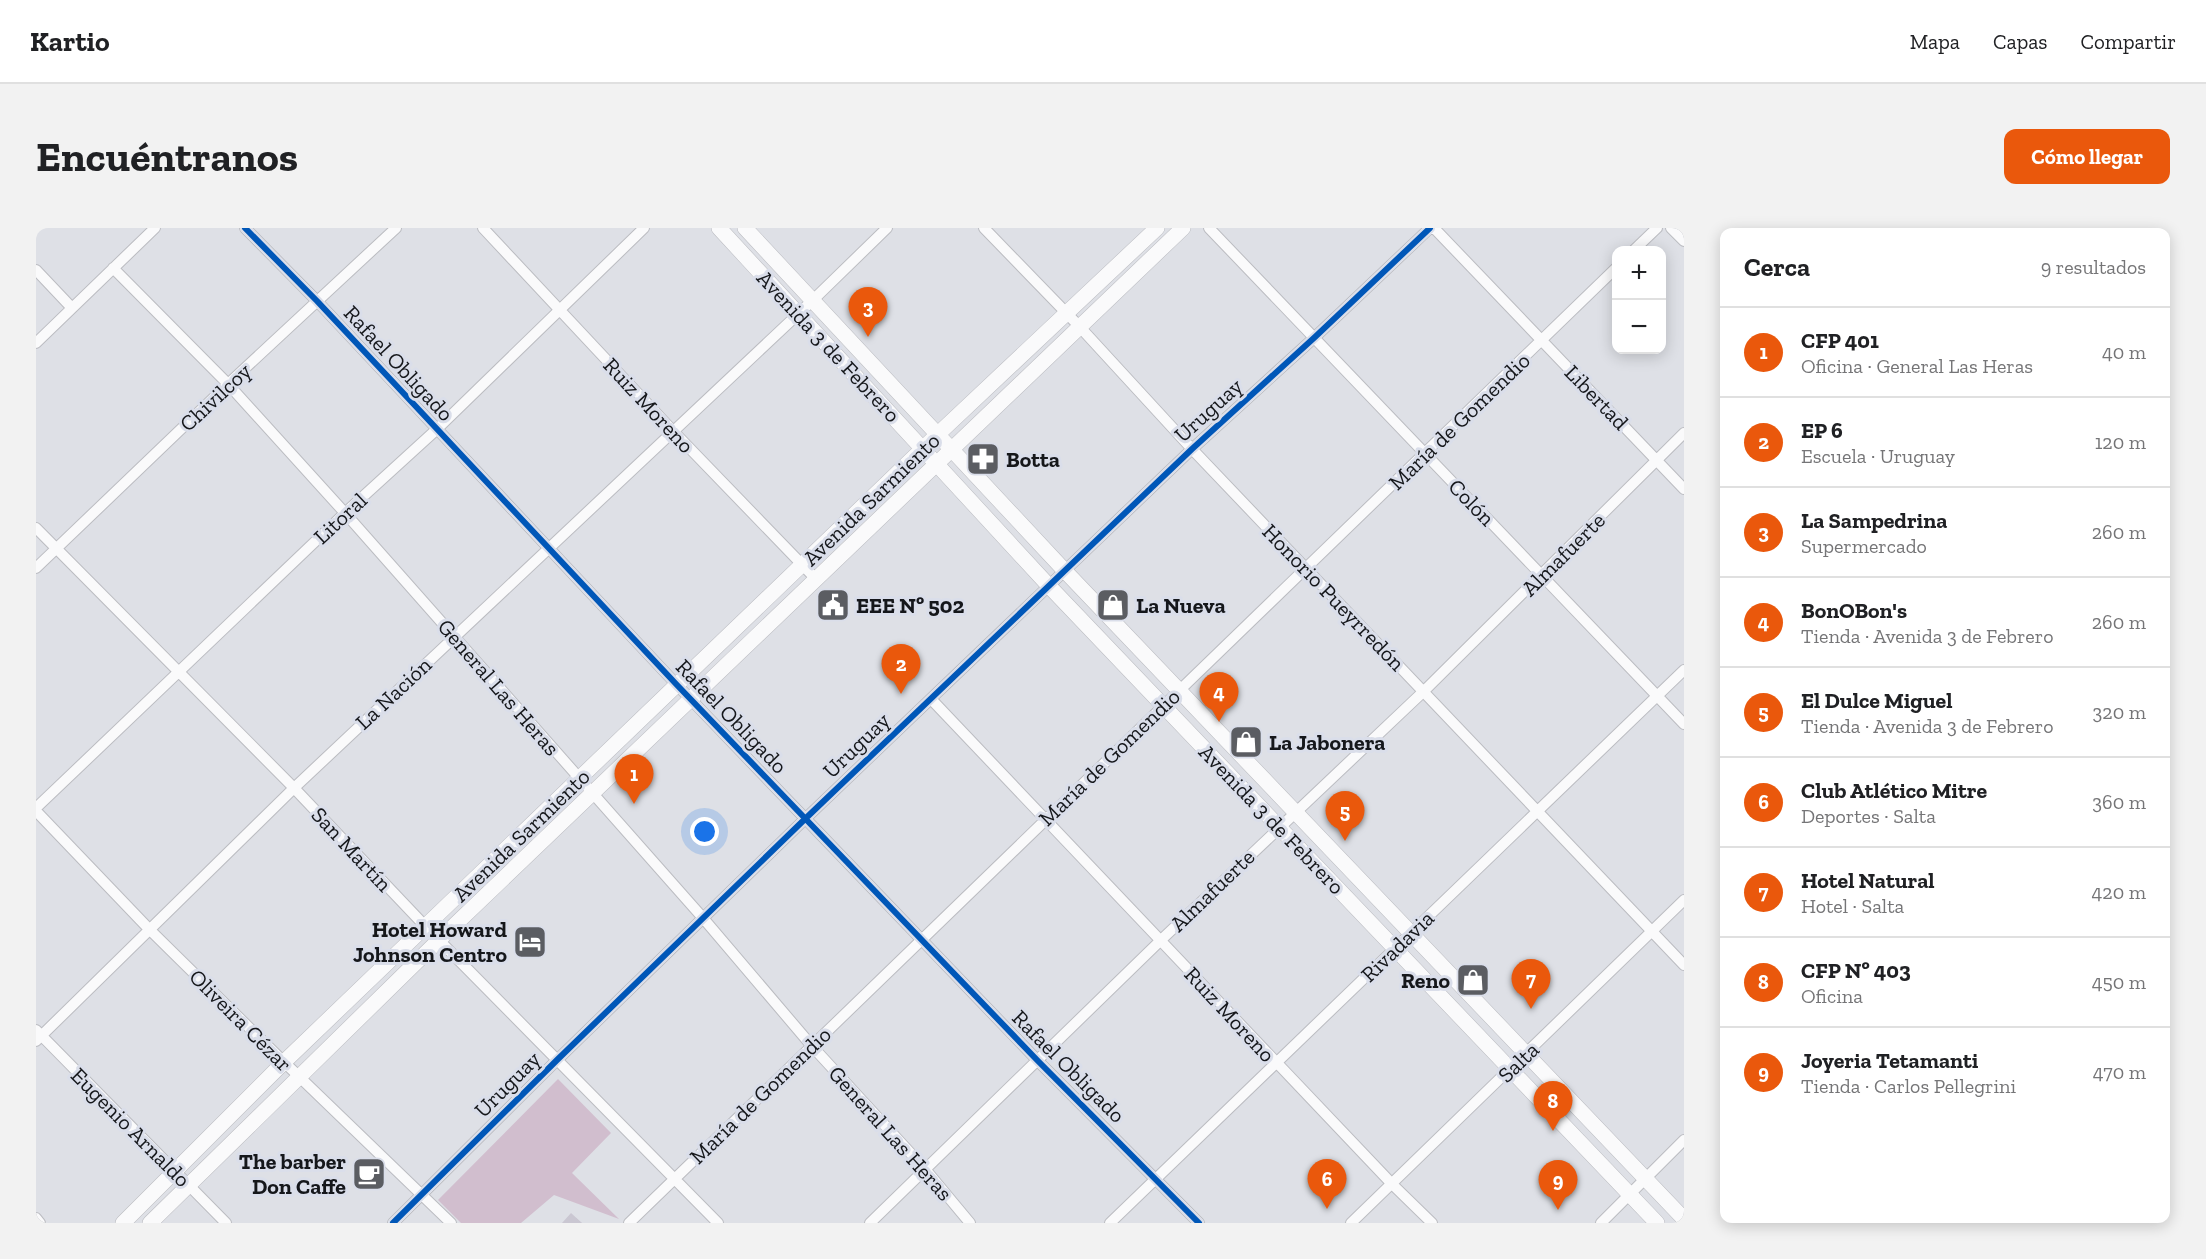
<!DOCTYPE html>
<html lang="es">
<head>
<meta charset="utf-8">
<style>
	:root { --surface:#fff; --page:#f2f2f2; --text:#202124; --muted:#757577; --line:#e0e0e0; --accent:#ea580c }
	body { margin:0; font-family:"Zilla Slab",serif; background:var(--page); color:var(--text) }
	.controls { position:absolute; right:18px; top:18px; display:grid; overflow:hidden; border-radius:12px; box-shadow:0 3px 15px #0003 }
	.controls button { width:54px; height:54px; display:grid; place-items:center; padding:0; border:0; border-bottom:2px solid var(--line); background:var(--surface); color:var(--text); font:30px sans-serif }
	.you { position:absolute; left:669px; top:604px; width:21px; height:21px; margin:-15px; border:4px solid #fff; border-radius:50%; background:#1a73e8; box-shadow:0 0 0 9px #1a73e833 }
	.badge { display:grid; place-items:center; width:39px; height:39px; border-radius:50%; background:var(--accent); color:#fff; font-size:20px; font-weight:700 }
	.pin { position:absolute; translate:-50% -50px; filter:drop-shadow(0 2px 3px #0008) }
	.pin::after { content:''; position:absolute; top:32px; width:21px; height:18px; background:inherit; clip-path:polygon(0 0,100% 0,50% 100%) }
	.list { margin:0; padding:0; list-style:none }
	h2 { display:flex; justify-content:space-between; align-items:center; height:78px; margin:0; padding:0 24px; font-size:26px }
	h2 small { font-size:20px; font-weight:400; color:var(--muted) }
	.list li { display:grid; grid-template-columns:39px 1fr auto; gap:18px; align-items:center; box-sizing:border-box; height:90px; padding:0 24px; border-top:2px solid var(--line) }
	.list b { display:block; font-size:22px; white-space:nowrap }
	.list p { margin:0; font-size:20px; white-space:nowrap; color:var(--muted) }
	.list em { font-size:20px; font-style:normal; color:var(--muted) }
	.map { position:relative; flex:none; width:1648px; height:995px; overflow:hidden; border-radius:12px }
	header { display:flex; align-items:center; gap:36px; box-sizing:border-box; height:84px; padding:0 30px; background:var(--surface); border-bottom:2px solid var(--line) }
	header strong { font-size:28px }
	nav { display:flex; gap:33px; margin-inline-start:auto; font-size:21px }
	.intro { display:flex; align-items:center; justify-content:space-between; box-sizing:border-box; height:144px; padding:0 36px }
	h1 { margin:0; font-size:42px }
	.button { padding:15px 27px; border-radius:12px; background:var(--accent); color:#fff; font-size:21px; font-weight:700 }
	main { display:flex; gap:36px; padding:0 36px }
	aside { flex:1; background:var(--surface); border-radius:12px; box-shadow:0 3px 15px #0003 }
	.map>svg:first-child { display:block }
	.green { fill:#d1bece }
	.building { fill:#cac7d2; filter:url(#shadow) }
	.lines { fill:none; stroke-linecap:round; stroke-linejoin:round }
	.minor-casing { stroke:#bbbcc1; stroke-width:12 }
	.secondary-casing { stroke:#bbbcc1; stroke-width:16 }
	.minor { stroke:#fafafb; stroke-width:10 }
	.secondary { stroke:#fafafb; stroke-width:15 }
	.cycleway-casing { stroke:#dadeea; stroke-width:10 }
	.cycleway { stroke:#0057b8; stroke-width:6 }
	.labels { text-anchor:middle; stroke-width:6; stroke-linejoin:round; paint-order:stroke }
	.street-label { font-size:22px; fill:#15171b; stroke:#dadeea }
	.poi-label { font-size:22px; font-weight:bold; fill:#15171b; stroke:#dadeea; text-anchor:start }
</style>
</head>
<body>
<header>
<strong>Kartio</strong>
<nav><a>Mapa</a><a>Capas</a><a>Compartir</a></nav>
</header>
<div class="intro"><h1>Encuéntranos</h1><a class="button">Cómo llegar</a></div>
<main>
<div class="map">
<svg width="1648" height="995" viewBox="0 0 1648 995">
	<defs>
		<filter id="shadow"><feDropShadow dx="5" dy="5" stdDeviation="0" flood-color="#0004"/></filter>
	</defs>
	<rect width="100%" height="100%" fill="#dee0e6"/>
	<path class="green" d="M 522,851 L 575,905 L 536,945 L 583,991 L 518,967 L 485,995 L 425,995 L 402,972 Z"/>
	<path class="building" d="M 535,985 L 546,995 L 526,995 Z"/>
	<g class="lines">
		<defs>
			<path id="minor" d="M 209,0 L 281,73 L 641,457 L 1002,833 L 1163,995
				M 447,0 L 637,203 L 780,351
				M 948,0 L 1043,98 L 1156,221 L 1648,737
				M 1173,0 L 1648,496
				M 1398,0 L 1648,261
				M 1635,0 L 1648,13
				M 1598,22 L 1621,0
				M 77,40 L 192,156 L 309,285 L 667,690 L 775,817 L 889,941 L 934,995
				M 0,42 L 36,80
				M 0,115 L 119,0
				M 0,300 L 258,560 L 389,698 L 682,995
				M 0,340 L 192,156 L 360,0
				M 895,471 L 1357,957 L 1396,995
				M 0,580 L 309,285 L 400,202 L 608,0
				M 0,583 L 113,701 L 248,834 L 415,995
				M 0,802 L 190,995
				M 0,813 L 258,560 L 777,72 L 851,0
				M 0,990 L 4,995
				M 357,995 L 521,832 L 769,591 L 1156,221 L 1279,109 L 1394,0
				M 593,995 L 1580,40
				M 834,995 L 1125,712 L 1388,463 L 1648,205
				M 1074,995 L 1648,442
				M 1315,995 L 1648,672
				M 1565,995 L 1648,912"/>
			<path id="secondary" d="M 683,0 L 1013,358 L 1621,995
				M 709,0 L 1029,343 L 1648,991
				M 87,995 L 248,834 L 901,207 L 1121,0
				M 114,995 L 404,711 L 1147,0"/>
		</defs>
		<use href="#minor" class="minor-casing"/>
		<use href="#secondary" class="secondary-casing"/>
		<use href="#minor" class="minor"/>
		<use href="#secondary" class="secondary"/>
		<defs>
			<path id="cycleway" d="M 209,0 L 281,73 L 641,457 L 1002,833 L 1163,995
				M 357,995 L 521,832 L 769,591 L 1156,221 L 1279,109 L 1394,0"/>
		</defs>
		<use href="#cycleway" class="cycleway-casing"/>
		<use href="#cycleway" class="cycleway"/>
	</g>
	<defs>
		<symbol id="pharmacy-square" viewBox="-11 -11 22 22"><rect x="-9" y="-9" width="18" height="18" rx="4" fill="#5b5d62" stroke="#dadeea"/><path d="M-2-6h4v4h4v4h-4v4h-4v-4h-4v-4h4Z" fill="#fff"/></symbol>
		<symbol id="civic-square" viewBox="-11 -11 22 22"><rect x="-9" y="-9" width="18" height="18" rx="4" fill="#5b5d62" stroke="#dadeea"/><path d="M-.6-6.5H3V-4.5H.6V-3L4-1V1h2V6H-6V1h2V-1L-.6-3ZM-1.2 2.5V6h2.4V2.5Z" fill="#fff"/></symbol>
		<symbol id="shop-square" viewBox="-11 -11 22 22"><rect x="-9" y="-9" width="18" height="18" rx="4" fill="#5b5d62" stroke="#dadeea"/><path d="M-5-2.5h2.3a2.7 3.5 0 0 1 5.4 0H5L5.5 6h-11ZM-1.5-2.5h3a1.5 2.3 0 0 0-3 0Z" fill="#fff"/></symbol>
		<symbol id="hotel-square" viewBox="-11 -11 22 22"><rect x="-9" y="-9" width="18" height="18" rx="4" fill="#5b5d62" stroke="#dadeea"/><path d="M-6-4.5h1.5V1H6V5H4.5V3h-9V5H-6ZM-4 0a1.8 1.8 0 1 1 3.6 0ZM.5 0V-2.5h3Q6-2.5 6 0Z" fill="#fff"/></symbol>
		<symbol id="cafe-square" viewBox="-11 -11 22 22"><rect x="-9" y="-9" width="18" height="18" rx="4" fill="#5b5d62" stroke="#dadeea"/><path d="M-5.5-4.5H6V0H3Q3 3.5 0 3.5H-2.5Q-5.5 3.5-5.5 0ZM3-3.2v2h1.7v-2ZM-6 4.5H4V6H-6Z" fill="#fff"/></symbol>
	</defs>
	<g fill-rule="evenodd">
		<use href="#pharmacy-square" x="928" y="212" width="38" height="38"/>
		<use href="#civic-square" x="778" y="358" width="38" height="38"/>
		<use href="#shop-square" x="1058" y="358" width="38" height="38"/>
		<use href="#shop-square" x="1191" y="495" width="38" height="38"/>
		<use href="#hotel-square" x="475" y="695" width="38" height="38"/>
		<use href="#shop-square" x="1418" y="733" width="38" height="38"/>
		<use href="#cafe-square" x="314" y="927" width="38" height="38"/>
	</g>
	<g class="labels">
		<g class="street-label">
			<text transform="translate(793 118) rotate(47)" y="8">Avenida 3 de Febrero</text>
			<text transform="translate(363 135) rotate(47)" y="8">Rafael Obligado</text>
			<text transform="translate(179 169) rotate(-43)" y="8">Chivilcoy</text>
			<text transform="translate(1561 169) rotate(46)" y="8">Libertad</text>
			<text transform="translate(613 177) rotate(47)" y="8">Ruiz Moreno</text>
			<text transform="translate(1172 182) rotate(-42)" y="8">Uruguay</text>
			<text transform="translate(1423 193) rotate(-44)" y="8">María de Gomendio</text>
			<text transform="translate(835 271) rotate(-44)" y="8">Avenida Sarmiento</text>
			<text transform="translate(1436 274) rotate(46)" y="8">Colón</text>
			<text transform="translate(304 290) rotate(-43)" y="8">Litoral</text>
			<text transform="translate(1527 326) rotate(-45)" y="8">Almafuerte</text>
			<text transform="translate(1298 369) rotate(46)" y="8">Honorio Pueyrredón</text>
			<text transform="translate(463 459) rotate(49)" y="8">General Las Heras</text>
			<text transform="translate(357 465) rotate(-43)" y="8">La Nación</text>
			<text transform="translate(696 488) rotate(46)" y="8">Rafael Obligado</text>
			<text transform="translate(820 517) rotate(-44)" y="8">Uruguay</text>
			<text transform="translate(1073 529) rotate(-44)" y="8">María de Gomendio</text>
			<text transform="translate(1236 591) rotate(46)" y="8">Avenida 3 de Febrero</text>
			<text transform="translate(485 607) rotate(-44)" y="8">Avenida Sarmiento</text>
			<text transform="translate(316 621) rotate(47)" y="8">San Martín</text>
			<text transform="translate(1176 662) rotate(-44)" y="8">Almafuerte</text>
			<text transform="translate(1361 718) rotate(-44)" y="8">Rivadavia</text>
			<text transform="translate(1194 786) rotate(47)" y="8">Ruiz Moreno</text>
			<text transform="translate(205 792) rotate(45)" y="8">Oliveira Cézar</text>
			<text transform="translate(1482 834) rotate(-44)" y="8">Salta</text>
			<text transform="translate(1033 838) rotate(45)" y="8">Rafael Obligado</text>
			<text transform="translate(471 856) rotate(-45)" y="8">Uruguay</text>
			<text transform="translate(724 867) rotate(-44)" y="8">María de Gomendio</text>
			<text transform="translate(95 899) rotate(45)" y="8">Eugenio Arnaldo</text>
			<text transform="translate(855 905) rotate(48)" y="8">General Las Heras</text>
		</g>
		<g class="poi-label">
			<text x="970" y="239">Botta</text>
			<text x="820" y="385">EEE Nº 502</text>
			<text x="1100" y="385">La Nueva</text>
			<text x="1233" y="522">La Jabonera</text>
			<text x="471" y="709" text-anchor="end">Hotel Howard<tspan x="471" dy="25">Johnson Centro</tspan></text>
			<text x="1414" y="760" text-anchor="end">Reno</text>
			<text x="310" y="941" text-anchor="end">The barber<tspan x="310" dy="25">Don Caffe</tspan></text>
		</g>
	</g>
</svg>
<div class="controls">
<button>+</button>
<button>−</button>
</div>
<div class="you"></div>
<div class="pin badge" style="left:598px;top:576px">1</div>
<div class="pin badge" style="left:865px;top:466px">2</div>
<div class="pin badge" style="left:832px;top:109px">3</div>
<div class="pin badge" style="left:1183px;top:494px">4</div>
<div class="pin badge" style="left:1309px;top:613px">5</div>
<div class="pin badge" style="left:1291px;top:981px">6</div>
<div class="pin badge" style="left:1495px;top:781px">7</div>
<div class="pin badge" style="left:1517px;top:903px">8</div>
<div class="pin badge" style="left:1522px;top:982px">9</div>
</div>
<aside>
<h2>Cerca<small>9 resultados</small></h2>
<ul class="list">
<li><span class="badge">1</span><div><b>CFP 401</b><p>Oficina · General Las Heras</p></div><em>40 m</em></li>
<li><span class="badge">2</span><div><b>EP 6</b><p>Escuela · Uruguay</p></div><em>120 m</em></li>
<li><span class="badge">3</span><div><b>La Sampedrina</b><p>Supermercado</p></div><em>260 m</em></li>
<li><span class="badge">4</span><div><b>BonOBon's</b><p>Tienda · Avenida 3 de Febrero</p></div><em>260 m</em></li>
<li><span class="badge">5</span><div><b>El Dulce Miguel</b><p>Tienda · Avenida 3 de Febrero</p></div><em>320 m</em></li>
<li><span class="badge">6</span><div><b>Club Atlético Mitre</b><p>Deportes · Salta</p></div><em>360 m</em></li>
<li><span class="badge">7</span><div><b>Hotel Natural</b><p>Hotel · Salta</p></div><em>420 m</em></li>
<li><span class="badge">8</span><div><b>CFP Nº 403</b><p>Oficina</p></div><em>450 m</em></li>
<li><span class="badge">9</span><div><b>Joyeria Tetamanti</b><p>Tienda · Carlos Pellegrini</p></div><em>470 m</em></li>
</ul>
</aside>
</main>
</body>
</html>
